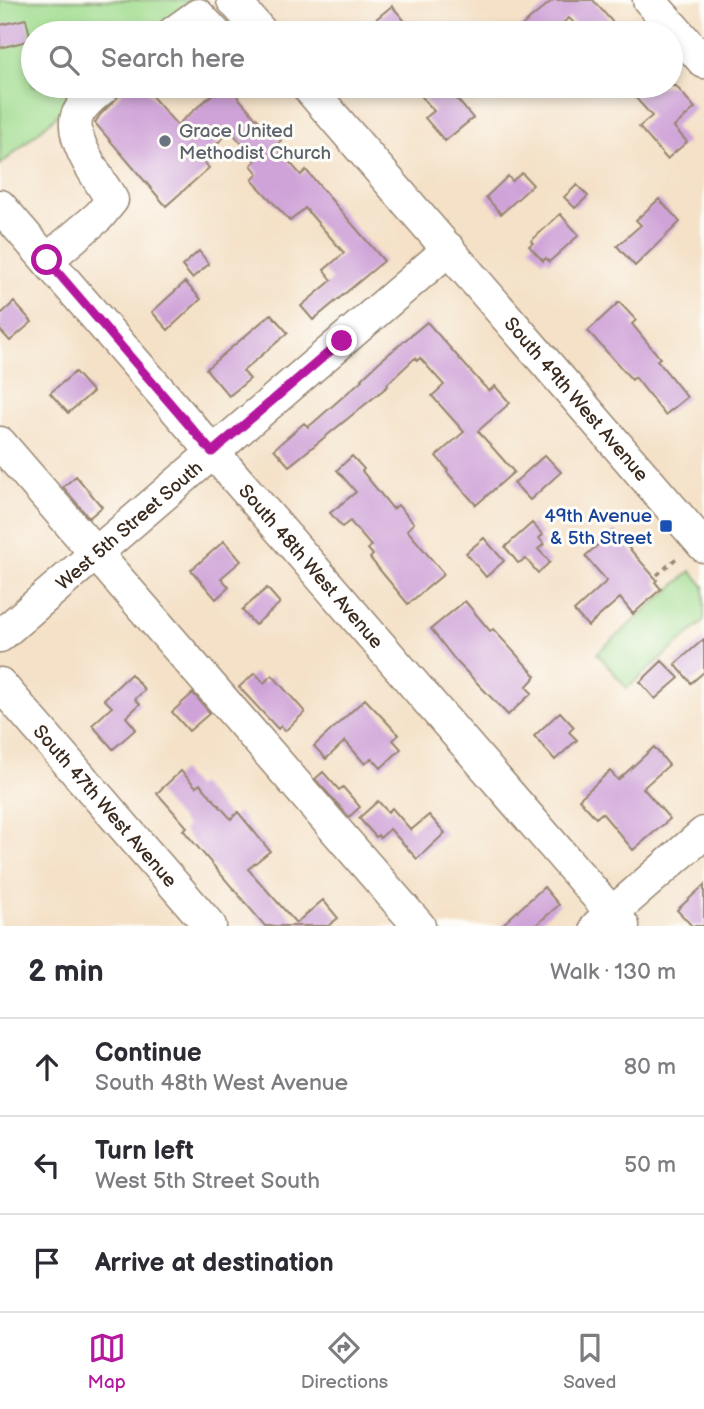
<!DOCTYPE html>
<html lang="en">
<head>
<meta charset="utf-8">
<style>
	:root { --surface:#fff; --page:#f7f7f7; --text:#2b2b33; --muted:#7c7c81; --line:#e1e1e2; --accent:#b5179e }
	body { margin:0; font-family:"Balsamiq Sans",sans-serif; background:var(--page); color:var(--text) }
	.stop { position:absolute; width:21px; height:21px; margin:-16px; border:5px solid #b5179e; border-radius:50%; background:#fff }
	.stop.end { background:#b5179e; border-color:#fff; box-shadow:0 2px 7px #0008 }
	.list { margin:0; padding:0; list-style:none }
	h2 { display:flex; justify-content:space-between; align-items:center; height:91px; margin:0; padding:0 28px; font-size:30px }
	h2 small { font-size:23px; font-weight:400; color:var(--muted) }
	.list li { display:grid; grid-template-columns:46px 1fr auto; gap:21px; align-items:center; box-sizing:border-box; height:98px; padding:0 28px; border-top:2px solid var(--line) }
	.list b { display:block; font-size:26px; white-space:nowrap }
	.list p { margin:0; font-size:23px; white-space:nowrap; color:var(--muted) }
	.list em { font-size:23px; font-style:normal; color:var(--muted) }
	.icon { flex:none; width:38px; height:38px; fill:none; stroke:currentColor; stroke-width:2; stroke-linecap:round; stroke-linejoin:round }
	.map { position:relative; flex:none; width:704px; height:926px; overflow:hidden }
	.search { position:absolute; background:var(--surface); box-shadow:0 4px 10px #0003; left:21px; right:21px; top:21px; height:77px; display:flex; align-items:center; gap:18px; box-sizing:border-box; padding:0 24px; border-radius:38px; color:var(--muted); font-size:26px }
	.sheet { height:385px; background:var(--surface) }
	nav { display:flex; justify-content:space-around; align-items:center; box-sizing:border-box; height:98px; border-top:2px solid var(--line); background:var(--surface); font-size:19px; color:var(--muted) }
	nav a { display:grid; justify-items:center; gap:4px }
	nav .on { color:var(--accent) }
	.map>svg:first-child { display:block }
	.green { fill:#a1dd90; stroke:#6e8457; stroke-width:2 }
	.building { fill:#cfa3d8 }
	.lines { fill:none; stroke-linecap:round; stroke-linejoin:round }
	.minor-casing { stroke:#988672; stroke-width:35 }
	.path { stroke:#988672; stroke-width:3.5; stroke-dasharray:5 5; stroke-linecap:butt }
	.minor { stroke:#fff; stroke-width:32 }
	.route { stroke:#b5179e; stroke-width:9 }
	.worship-dot { fill:#6b7280; stroke:#fdfcf7; stroke-width:2.5 }
	.transit-dot { fill:#1a4fb4; stroke:#fdfcf7; stroke-width:2.5 }
	.labels { text-anchor:middle; stroke-width:6; stroke-linejoin:round; paint-order:stroke }
	.worship-label { font-size:19px; fill:#5b616d; stroke:#fdfcf7; text-anchor:start }
	.street-label { font-size:19px; fill:#3b2a1e; stroke:#fdfcf7 }
	.transit-label { font-size:19px; fill:#164399; stroke:#fdfcf7; text-anchor:end }
</style>
</head>
<body>
<div class="map">
<svg width="704" height="926" viewBox="0 0 704 926">
	<rect width="100%" height="100%" fill="#fdfcf7"/>
	<filter id="ink" filterUnits="userSpaceOnUse"><feTurbulence type="fractalNoise" baseFrequency=".0143" numOctaves="2"/><feDisplacementMap in="SourceGraphic" scale="14" xChannelSelector="R" yChannelSelector="G"/><feConvolveMatrix kernelMatrix="1 2 1 2 8 2 1 2 1" color-interpolation-filters="sRGB"/></filter>
	<filter id="wash" filterUnits="userSpaceOnUse"><feTurbulence type="fractalNoise" baseFrequency=".00686" numOctaves="4" result="noise"/><feDisplacementMap in="SourceGraphic" scale="28" xChannelSelector="R" yChannelSelector="G"/><feGaussianBlur stdDeviation="1.57" result="paint"/><feColorMatrix in="noise" values="0 0 0 0 0 0 0 0 0 0 0 0 0 0 0 0 0 1.4 0 .05"/><feComposite in="paint" operator="in"/></filter>
	<g filter="url(#wash)">
		<rect width="100%" height="100%" fill="#f4e1c7"/>
		<path class="green" d="M 0,0 L 190,0 L 152,33 L 33,33 L 33,86 L 91,86 L 0,165 Z
			M 691,571 L 704,586 L 704,621 L 627,688 L 597,653 Z"/>
		<g id="blocks">
			<path class="building" d="M 553,0 L 593,0 L 622,33 L 584,33 L 569,18 L 550,33 L 513,33 Z
				M 392,6 L 415,33 L 359,33 Z
				M 26,19 L 31,40 L 0,48 L 0,25 Z
				M 123,86 L 143,86 L 177,125 L 222,86 L 228,86 L 266,129 L 268,127 L 281,141 L 275,146 L 301,175 L 306,170 L 384,261 L 313,320 L 301,306 L 332,280 L 324,270 L 344,253 L 305,208 L 290,221 L 252,180 L 258,174 L 251,165 L 256,160 L 231,131 L 201,158 L 209,168 L 166,206 L 95,123 L 100,115 L 122,93 Z
				M 413,86 L 446,86 L 473,118 L 445,141 L 425,118 L 434,111 Z
				M 625,86 L 676,86 L 695,108 L 674,127 L 687,142 L 667,159 L 639,127 L 652,116 Z
				M 522,173 L 533,185 L 501,214 L 486,197 L 508,176 L 512,181 Z
				M 577,185 L 588,196 L 575,208 L 564,197 Z
				M 659,199 L 680,222 L 635,266 L 617,246 L 641,225 L 636,220 Z
				M 560,214 L 579,235 L 549,262 L 546,258 L 543,261 L 529,246 L 533,243 L 531,241 Z
				M 199,251 L 209,264 L 192,278 L 182,266 Z
				M 185,282 L 201,299 L 168,330 L 152,312 Z
				M 14,302 L 32,322 L 10,341 L 0,330 L 0,315 Z
				M 619,302 L 636,320 L 632,324 L 660,358 L 657,360 L 687,397 L 665,415 L 635,377 L 632,380 L 588,331 Z
				M 271,314 L 288,333 L 243,371 L 250,379 L 229,396 L 206,369 Z
				M 427,322 L 483,385 L 489,391 L 495,386 L 510,403 L 478,431 L 514,472 L 476,505 L 447,472 L 448,470 L 436,456 L 464,432 L 432,396 L 444,385 L 420,358 L 417,361 L 415,358 L 387,384 L 388,386 L 289,466 L 274,449 L 304,423 L 308,427 L 313,423 L 362,380 L 361,379 L 379,362 Z
				M 75,372 L 93,392 L 68,413 L 50,393 Z
				M 545,455 L 561,472 L 530,500 L 514,483 Z
				M 352,456 L 364,469 L 362,471 L 393,509 L 398,505 L 414,523 L 407,530 L 444,574 L 408,604 L 370,558 L 373,555 L 368,549 L 371,546 L 350,521 L 342,527 L 330,513 L 356,492 L 337,470 Z
				M 76,476 L 102,507 L 89,518 L 63,487 Z
				M 532,523 L 543,535 L 539,538 L 544,544 L 538,549 L 550,562 L 538,573 L 526,559 L 518,563 L 505,547 Z
				M 614,531 L 657,580 L 655,582 L 661,589 L 633,614 L 620,598 L 588,626 L 574,611 L 607,581 L 585,556 Z
				M 484,538 L 504,561 L 486,577 L 466,553 Z
				M 224,541 L 241,561 L 221,578 L 229,587 L 216,599 L 191,570 Z
				M 267,588 L 280,603 L 255,625 L 242,610 Z
				M 465,601 L 490,631 L 493,629 L 536,676 L 526,687 L 532,693 L 508,715 L 456,661 L 431,629 Z
				M 704,639 L 704,672 L 691,683 L 675,664 Z
				M 662,661 L 679,678 L 655,699 L 640,682 Z
				M 255,673 L 264,683 L 272,675 L 305,712 L 285,731 L 281,726 L 278,729 L 239,687 Z
				M 131,674 L 145,690 L 135,699 L 140,704 L 126,717 L 136,729 L 113,749 L 92,725 L 112,707 L 104,699 Z
				M 193,693 L 210,713 L 189,731 L 172,712 Z
				M 365,699 L 399,735 L 393,740 L 401,749 L 381,768 L 372,758 L 365,764 L 345,741 L 326,759 L 314,746 Z
				M 560,712 L 574,727 L 569,732 L 577,740 L 555,760 L 534,736 Z
				M 654,747 L 669,765 L 643,788 L 670,819 L 633,850 L 602,813 L 596,818 L 579,799 L 610,771 L 618,780 Z
				M 181,771 L 196,787 L 200,784 L 231,819 L 238,812 L 270,851 L 248,869 L 296,923 L 323,900 L 338,918 L 328,926 L 265,926 L 183,830 L 187,827 L 157,793 Z
				M 323,772 L 339,790 L 343,787 L 360,807 L 349,817 L 315,779 Z
				M 378,801 L 388,812 L 392,808 L 411,830 L 429,815 L 445,833 L 417,859 L 390,829 L 380,838 L 378,835 L 376,837 L 359,818 Z
				M 704,885 L 704,926 L 692,926 L 677,910 Z
				M 544,887 L 559,905 L 535,926 L 501,926 Z"/>
		</g>
	</g>
	<g filter="url(#ink)">
		<use href="#blocks" fill-opacity="0" stroke="#988672" stroke-width="2"/>
		<g class="lines">
			<defs>
				<g id="minor">
					<path d="M 233,0 L 262,33"/>
					<path d="M 649,0 L 704,62"/>
					<path d="M 173,33 L 198,15 L 215,33"/>
					<path id="s1" d="M 307,86 L 704,546"/>
					<path id="s2" d="M 0,206 L 623,926"/>
					<path d="M 47,260 L 99,216 L 112,200 C 100,181 67,136 78,114 C 83,103 96,93 105,86"/>
					<path d="M 0,443 L 419,926"/>
					<path id="s3" d="M 0,636 L 449,249"/>
					<path id="s4" d="M 0,684 L 210,926"/>
					<path d="M 597,926 L 704,833"/>
				</g>
			</defs>
			<use href="#minor" class="minor-casing"/>
			<path class="path" d="M 657,575 L 679,556"/>
			<use href="#minor" class="minor"/>
		</g>
	</g>
	<g class="lines" filter="url(#ink)">
		<path class="route" d="M 47,260 L 212,452 L 342,341"/>
	</g>
	<circle class="worship-dot" cx="165" cy="141" r="7"/>
	<rect class="transit-dot" x="659" y="519" width="14" height="14" rx="3.5"/>
	<g class="labels">
		<g class="worship-label">
			<text x="179" y="137">Grace United<tspan x="179" dy="22">Methodist Church</tspan></text>
		</g>
		<g class="street-label">
			<text dy="7" stroke="none"><textPath href="#s1" startOffset="413">South 49th West Avenue</textPath></text>
			<text dy="7" stroke="none"><textPath href="#s3" startOffset="170">West 5th Street South</textPath></text>
			<text dy="7" stroke="none"><textPath href="#s2" startOffset="476">South 48th West Avenue</textPath></text>
			<text dy="7" stroke="none"><textPath href="#s4" startOffset="161">South 47th West Avenue</textPath></text>
		</g>
		<g class="transit-label">
			<text x="652" y="522">49th Avenue<tspan x="652" dy="22">&amp; 5th Street</tspan></text>
		</g>
	</g>
</svg>
<div class="stop" style="left:47px;top:260px"></div>
<div class="stop end" style="left:342px;top:341px"></div>
<div class="search"><svg class="icon" aria-label="search" viewBox="0 0 24 24"><circle cx="10" cy="10" r="6"/><path d="M15 15l6 6"/></svg>Search here</div>
</div>
<section class="sheet">
<h2>2 min<small>Walk · 130 m</small></h2>
<ul class="list">
<li><svg class="icon" aria-label="ahead" viewBox="0 0 24 24"><path d="M12 20V5M6 11l6-6 6 6"/></svg><div><b>Continue</b><p>South 48th West Avenue</p></div><em>80 m</em></li>
<li><svg class="icon" aria-label="left" viewBox="0 0 24 24"><path d="M17 20v-9H6M10 6l-5 5 5 5"/></svg><div><b>Turn left</b><p>West 5th Street South</p></div><em>50 m</em></li>
<li><svg class="icon" aria-label="arrive" viewBox="0 0 24 24"><path d="M6 21V4h12l-3 4 3 4H6"/></svg><div><b>Arrive at destination</b></div></li>
</ul>
</section>
<nav>
<a class="on"><svg class="icon" aria-label="map" viewBox="0 0 24 24"><path d="M3 6l6-2 6 2 6-2v14l-6 2-6-2-6 2zM9 4v14M15 6v14"/></svg>Map</a>
<a><svg class="icon" aria-label="directions" viewBox="0 0 24 24"><path d="M12 3l9 9-9 9-9-9zM9 14v-3h6M13 9l2 2-2 2"/></svg>Directions</a>
<a><svg class="icon" aria-label="saved" viewBox="0 0 24 24"><path d="M7 4h10v16l-5-4-5 4z"/></svg>Saved</a>
</nav>
</body>
</html>
